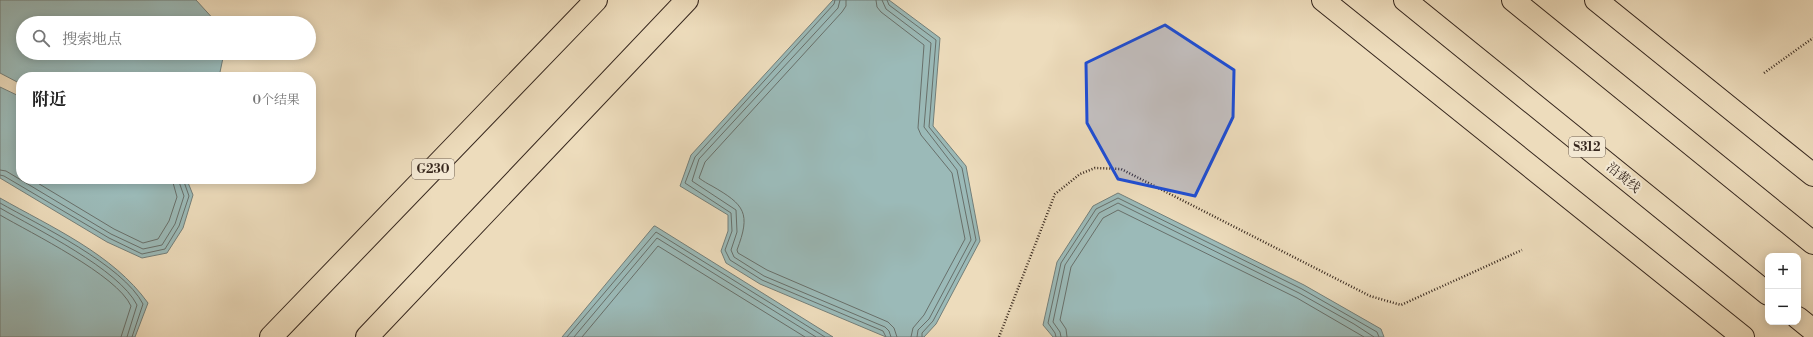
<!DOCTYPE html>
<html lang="zh">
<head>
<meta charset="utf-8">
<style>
	:root { --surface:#fff; --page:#f6f6f6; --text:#222; --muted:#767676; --line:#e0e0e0 }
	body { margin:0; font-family:"Libre Bodoni","Noto Serif SC",serif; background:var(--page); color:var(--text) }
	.controls { position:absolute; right:12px; bottom:12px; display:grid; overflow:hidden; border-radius:8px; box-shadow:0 2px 10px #0003 }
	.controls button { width:36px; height:36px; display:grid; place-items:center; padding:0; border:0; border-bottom:1px solid var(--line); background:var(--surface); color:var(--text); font:20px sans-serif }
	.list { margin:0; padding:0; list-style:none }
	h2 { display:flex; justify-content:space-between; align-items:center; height:52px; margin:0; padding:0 16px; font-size:17px }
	h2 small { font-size:13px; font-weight:400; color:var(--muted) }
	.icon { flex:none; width:22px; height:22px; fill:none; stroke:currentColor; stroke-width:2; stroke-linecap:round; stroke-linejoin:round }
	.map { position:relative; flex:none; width:1813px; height:337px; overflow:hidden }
	.search { position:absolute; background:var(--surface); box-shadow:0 2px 10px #0003; left:16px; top:16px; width:300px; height:44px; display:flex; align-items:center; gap:10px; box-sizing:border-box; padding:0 14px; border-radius:22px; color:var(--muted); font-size:15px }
	.panel { position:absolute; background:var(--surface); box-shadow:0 2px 10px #0003; left:16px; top:72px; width:300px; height:112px; border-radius:16px }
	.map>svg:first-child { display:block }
	.water { fill:#9bbab8; stroke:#737f7a }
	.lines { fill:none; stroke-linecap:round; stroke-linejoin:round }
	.shore { stroke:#68706b; stroke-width:1 }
	.major-casing { stroke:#36271e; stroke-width:24 }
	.highway-casing { stroke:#36271e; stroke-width:24 }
	.path { stroke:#36271e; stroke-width:2.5; stroke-dasharray:1 2; stroke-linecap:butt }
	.major { stroke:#eddcbc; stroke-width:22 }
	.highway { stroke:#eddcbc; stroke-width:22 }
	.marked { fill:#1d4ed8; fill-opacity:0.2; stroke:#1d4ed8; stroke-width:3; stroke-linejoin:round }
	.labels { text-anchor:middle; stroke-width:4; stroke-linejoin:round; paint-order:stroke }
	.shield { fill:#f3e8d3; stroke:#6f6154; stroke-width:1 }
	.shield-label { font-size:12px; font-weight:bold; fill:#36271e }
	.street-label { font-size:13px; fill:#36271e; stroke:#f3e8d3 }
</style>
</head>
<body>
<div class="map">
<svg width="1813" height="337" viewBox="0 0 1813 337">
	<rect width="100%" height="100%" fill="#eddcbc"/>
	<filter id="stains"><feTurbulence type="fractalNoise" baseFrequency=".005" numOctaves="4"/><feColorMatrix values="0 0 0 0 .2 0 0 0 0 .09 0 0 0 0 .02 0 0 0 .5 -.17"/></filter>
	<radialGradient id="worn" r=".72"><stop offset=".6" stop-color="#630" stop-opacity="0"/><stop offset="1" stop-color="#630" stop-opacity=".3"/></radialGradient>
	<path class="water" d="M 0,0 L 196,0 L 217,23 L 23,23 L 23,53 L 224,53 L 219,77 L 21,77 L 21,84 L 0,73 Z
		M 833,0 L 889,0 L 940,38 L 933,126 L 966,166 L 980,241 L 936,324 L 924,337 L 886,337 L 760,284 L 726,263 L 721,251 L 728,231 L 728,215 L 680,186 L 691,155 Z
		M 0,87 L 21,97 L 21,179 L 184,179 L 187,180 L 193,195 L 183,228 L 167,253 L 142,258 L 107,242 L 0,178 Z
		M 1118,193 L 1304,285 L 1381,329 L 1384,337 L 1053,337 L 1043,325 L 1057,262 L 1093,206 Z
		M 0,198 C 51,227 113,254 148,303 L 135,337 L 0,337 Z
		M 654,226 L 655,226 L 833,337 L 562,337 Z"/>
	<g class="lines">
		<path class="shore" d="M 835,0 L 834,4 L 695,157 L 685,183 L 731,213 L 732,231 L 725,250 L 730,260 L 762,280 L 883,331 L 886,337
			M 840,0 L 838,8 L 699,159 L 692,181 L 736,210 L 737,232 L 731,250 L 734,257 L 764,276 L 885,327 L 889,331 L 891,337
			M 846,0 L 846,6 L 842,12 L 705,162 L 699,178 C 703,181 708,184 712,186 C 745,205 751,213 737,250 L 738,253 L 767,270 L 888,322 L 894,328 L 897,337
			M 876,0 L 877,7 L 881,12 L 924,45 L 918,128 L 921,135 L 952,173 L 965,239 L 924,315 L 913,328 L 911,337
			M 882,0 L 886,9 L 931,43 L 924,127 L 957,170 L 971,240 L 929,319 L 918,330 L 917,337
			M 887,0 L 889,5 L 936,40 L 929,127 L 962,168 L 976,240 L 933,321 L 922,333 L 922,337
			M 0,170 L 6,171 L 111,234 L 143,249 L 162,245 L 175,224 L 184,196 L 178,179
			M 0,175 L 4,176 L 109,238 L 142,254 L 165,249 L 179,226 L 189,196 L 183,179
			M 31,179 L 114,229 L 143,243 L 158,239 L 169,221 L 177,197 L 172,179
			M 0,203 C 39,225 123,265 143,304 L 132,337
			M 0,208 C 36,229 119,269 137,305 L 127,337
			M 0,215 C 31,233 117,275 131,306 L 121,337
			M 567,337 L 656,232 L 825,337
			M 574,337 L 657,238 L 816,337
			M 582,337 L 658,246 L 805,337
			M 1056,337 L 1055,333 L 1048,323 L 1061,263 L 1096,209 L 1118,198 L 1302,289 L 1377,332 L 1379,337
			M 1061,337 L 1060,332 L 1053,322 L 1065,265 L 1099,213 L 1118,203 L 1299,293 L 1354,324 L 1374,337
			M 1067,337 L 1066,329 L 1060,320 L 1071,267 L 1103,218 L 1118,210 L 1297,298 L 1364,337"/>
		<defs>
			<path id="major" d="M 1323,0 L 1743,337
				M 1405,0 L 1768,294
				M 1513,0 L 1813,243
				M 1596,0 L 1813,175
				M 1798,318 L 1813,330"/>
			<path id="highway" d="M 271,337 L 596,0
				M 367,337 L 687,0"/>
		</defs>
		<use href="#major" class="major-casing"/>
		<use href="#highway" class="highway-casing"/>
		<path class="path" d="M 1764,73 L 1813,38
			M 999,337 L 1055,194 L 1080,174 L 1095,168 L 1121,169 L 1370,296 L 1401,305 L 1522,250"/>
		<use href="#major" class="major"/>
		<use href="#highway" class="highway"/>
	</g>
	<path class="marked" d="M 1165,25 L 1234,70 L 1233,117 L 1195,196 L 1118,179 L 1087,123 L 1086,63 Z"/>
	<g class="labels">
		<g class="shield">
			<rect x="1569" y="137" width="36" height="20" rx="3"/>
			<rect x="412" y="159" width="42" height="20" rx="3"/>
		</g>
		<g class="shield-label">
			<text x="1587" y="151">S312</text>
			<text x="433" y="173">G230</text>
		</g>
		<g class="street-label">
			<text transform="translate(1624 177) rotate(39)" y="5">沿黄线</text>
		</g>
	</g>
	<rect width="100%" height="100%" filter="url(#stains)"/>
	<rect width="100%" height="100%" fill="url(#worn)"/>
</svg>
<div class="controls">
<button>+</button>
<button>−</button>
</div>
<div class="search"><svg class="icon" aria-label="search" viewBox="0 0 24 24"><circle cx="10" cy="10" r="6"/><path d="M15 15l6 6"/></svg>搜索地点</div>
<section class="panel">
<h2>附近<small>0个结果</small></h2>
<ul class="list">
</ul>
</section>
</div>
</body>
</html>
